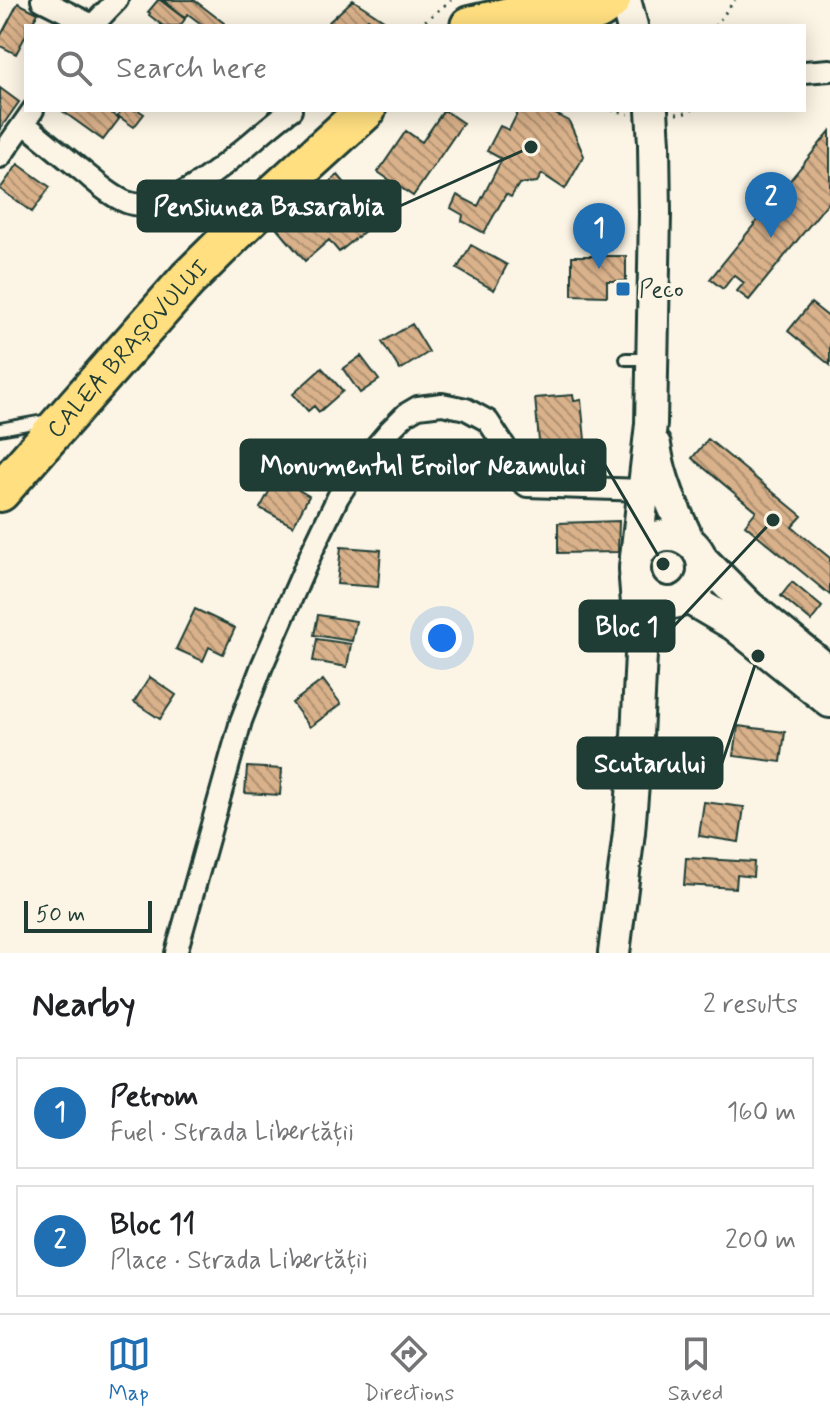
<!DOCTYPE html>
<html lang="en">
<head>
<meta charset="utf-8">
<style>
	:root { --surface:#fff; --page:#f6f6f6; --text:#202124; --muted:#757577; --line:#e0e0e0; --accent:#1f6fb2 }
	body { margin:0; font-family:Mynerve,sans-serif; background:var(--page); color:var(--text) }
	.scale { position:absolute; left:24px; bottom:20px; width:128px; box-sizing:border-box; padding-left:8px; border:4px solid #1f3d34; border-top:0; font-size:22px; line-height:28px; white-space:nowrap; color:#1f3d34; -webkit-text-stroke:6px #fcf5e5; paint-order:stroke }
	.you { position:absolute; left:442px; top:638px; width:28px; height:28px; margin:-20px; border:6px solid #fff; border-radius:50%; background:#1a73e8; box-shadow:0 0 0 12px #1a73e833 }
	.badge { display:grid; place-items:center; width:52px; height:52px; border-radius:50%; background:var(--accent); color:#fff; font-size:26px; font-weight:700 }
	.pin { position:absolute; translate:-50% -66px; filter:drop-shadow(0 2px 4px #0008) }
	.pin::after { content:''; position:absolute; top:42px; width:28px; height:24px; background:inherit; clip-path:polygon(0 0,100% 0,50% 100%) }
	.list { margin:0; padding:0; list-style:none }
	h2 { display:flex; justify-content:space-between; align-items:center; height:104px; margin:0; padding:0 32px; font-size:34px }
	h2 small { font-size:26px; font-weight:400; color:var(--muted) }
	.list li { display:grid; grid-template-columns:52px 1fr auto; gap:24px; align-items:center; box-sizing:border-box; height:112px; margin:0 16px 16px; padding:0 16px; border:2px solid var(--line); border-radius:0px }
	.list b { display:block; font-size:30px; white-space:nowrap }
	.list p { margin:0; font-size:26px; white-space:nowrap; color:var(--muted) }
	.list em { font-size:26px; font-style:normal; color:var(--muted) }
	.icon { flex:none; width:44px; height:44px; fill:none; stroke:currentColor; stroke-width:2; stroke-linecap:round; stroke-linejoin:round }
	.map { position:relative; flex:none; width:830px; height:953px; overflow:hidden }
	.search { position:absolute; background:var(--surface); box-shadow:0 4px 20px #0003; left:24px; right:24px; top:24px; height:88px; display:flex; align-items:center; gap:20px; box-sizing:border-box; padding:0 28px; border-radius:0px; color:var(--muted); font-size:30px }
	.sheet { height:360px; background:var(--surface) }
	nav { display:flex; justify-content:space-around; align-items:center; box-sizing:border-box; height:112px; border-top:2px solid var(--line); background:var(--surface); font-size:22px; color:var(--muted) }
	nav a { display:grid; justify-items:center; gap:4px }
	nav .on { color:var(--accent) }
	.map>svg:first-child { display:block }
	.building { fill:url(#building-back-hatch); stroke:#1f3d34; stroke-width:2 }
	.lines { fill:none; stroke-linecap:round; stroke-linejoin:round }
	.lane-casing { stroke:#1f3d34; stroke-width:16 }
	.street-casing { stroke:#1f3d34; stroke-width:26 }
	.secondary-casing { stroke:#1f3d34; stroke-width:36 }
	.highway-casing { stroke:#1f3d34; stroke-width:44 }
	.path { stroke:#1f3d34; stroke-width:3; stroke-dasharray:2 6; stroke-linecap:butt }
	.lane { stroke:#fcf5e5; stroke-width:10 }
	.street { stroke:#fcf5e5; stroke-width:20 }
	.secondary { stroke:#fcf5e5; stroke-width:30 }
	.highway { stroke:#ffdf80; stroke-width:38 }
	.poi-dot { fill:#1f6fb2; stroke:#fcf5e5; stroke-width:3 }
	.labels { text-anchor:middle; stroke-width:6; stroke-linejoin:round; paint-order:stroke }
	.poi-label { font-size:24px; fill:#1f3d34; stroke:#fcf5e5; text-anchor:start }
	.street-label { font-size:24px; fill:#1f3d34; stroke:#fcf5e5 }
	.leader { fill:none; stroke:#1f3d34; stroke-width:3 }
	.callout-dot { fill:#1f3d34; stroke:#fcf5e5; stroke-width:3 }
	.callout { fill:#1f3d34; stroke:#1f3d34; stroke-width:3 }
	.callout-label { font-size:26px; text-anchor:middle; font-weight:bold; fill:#fff }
</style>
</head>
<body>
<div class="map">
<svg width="830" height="953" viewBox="0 0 830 953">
	<defs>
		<pattern id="building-back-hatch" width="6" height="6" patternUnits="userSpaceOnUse" patternTransform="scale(2)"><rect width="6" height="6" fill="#d9b18a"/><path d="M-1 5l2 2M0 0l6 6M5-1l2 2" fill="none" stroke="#af9172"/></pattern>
	</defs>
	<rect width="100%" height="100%" fill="#fcf5e5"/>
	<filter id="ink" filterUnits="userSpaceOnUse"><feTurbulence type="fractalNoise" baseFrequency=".0125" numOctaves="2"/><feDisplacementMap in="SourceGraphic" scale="16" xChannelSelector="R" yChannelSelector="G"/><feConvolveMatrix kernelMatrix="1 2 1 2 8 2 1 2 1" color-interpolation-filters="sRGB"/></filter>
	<g filter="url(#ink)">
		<path class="building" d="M 158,0 L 160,0 L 185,19 L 180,26 L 161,26 L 162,25 L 149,15 L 150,13 L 148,12 Z
			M 163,0 L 194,0 L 224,23 L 222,26 L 204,26 L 188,14 L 185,17 Z
			M 353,0 L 393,26 L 378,26 L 368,19 L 363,26 L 335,26 L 329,22 Z
			M 18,3 L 38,13 L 31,26 L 26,26 L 26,35 L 16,54 L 0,46 L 0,37 Z
			M 0,88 L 19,102 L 0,129 Z
			M 61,110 L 107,110 L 119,119 L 103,140 Z
			M 122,110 L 138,110 L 144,114 L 134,127 L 118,116 Z
			M 444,110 L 463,123 L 413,196 L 378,172 L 406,131 L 422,142 Z
			M 519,110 L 548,110 L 569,121 L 584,156 L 565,189 L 542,174 L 537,182 L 519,184 L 511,197 L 506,194 L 484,233 L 462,221 L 463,215 L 451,208 L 457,195 L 478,206 L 502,159 L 487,151 L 500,126 L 509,130 Z
			M 830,131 L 830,200 L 749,300 L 737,291 L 744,283 L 734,275 L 723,289 L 710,279 Z
			M 18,164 L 50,187 L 32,212 L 0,189 Z
			M 338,175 L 377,221 L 339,252 L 329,240 L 305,261 L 276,227 Z
			M 471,245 L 507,265 L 494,290 L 457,269 Z
			M 572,256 L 626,256 L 626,281 L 607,281 L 607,296 L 572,295 Z
			M 811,303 L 830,318 L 830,365 L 788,331 Z
			M 412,324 L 429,352 L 400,370 L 382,342 Z
			M 361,356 L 379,380 L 360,393 L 343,369 Z
			M 322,368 L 343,391 L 319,412 L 314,406 L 308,411 L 293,394 Z
			M 573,395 L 574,401 L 581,400 L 588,470 L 542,474 L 535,398 Z
			M 708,439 L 802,516 L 792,527 L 830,558 L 830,595 L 745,525 L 756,511 L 692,458 Z
			M 289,476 L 302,484 L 299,490 L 309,496 L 293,526 L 260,508 L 277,477 L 286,482 Z
			M 619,521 L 618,552 L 558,553 L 558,523 Z
			M 341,547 L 381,550 L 378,587 L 337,584 Z
			M 792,582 L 822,607 L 811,621 L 781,596 Z
			M 195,609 L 235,628 L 223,654 L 209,647 L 203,661 L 176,649 Z
			M 318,615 L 356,621 L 352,641 L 314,635 Z
			M 317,639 L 351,644 L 347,667 L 313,661 Z
			M 150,677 L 176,695 L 160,719 L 134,702 Z
			M 323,680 L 341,704 L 310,727 L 292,703 Z
			M 738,726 L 785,732 L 781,762 L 734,756 Z
			M 688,757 L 723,762 L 720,785 L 685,780 Z
			M 247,767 L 282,769 L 280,795 L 245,793 Z
			M 704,802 L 744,807 L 739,842 L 699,836 Z
			M 686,858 L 754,862 L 753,877 L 737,875 L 736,888 L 684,885 Z"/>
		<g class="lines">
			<defs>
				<path id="lane" d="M 626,359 L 648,359
					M 0,429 L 49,420"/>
				<path id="street" d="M 42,0 L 92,25
					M 92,26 L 117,0
					M 804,72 L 830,70
					M 24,123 C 44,140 65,157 86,174 C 98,184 111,196 126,202 C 178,221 251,137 291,110
					M 0,157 L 33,110
					M 176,953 L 241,721 L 262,666 L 313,549 L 338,497 L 355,471 L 390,430 L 406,414 L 418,407 L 442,404 L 466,409 L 488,421 L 507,450 L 518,479 L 527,486 L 643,490"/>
				<path id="secondary" d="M 625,0 L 632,26
					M 655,445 C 660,480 674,510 689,541
					M635 569a34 34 0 1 1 68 0a34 34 0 1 1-68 0Z
					M 636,557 L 651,424 L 655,214 L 654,144 L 652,110
					M 702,559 L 750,607 L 830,672
					M 688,598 L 734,625 L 830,702
					M 614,953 L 629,832 L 637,736 L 641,654 L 635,579"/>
				<g id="highway">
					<path d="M 547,0 C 568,18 591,21 611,0"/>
					<path d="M 470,26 L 509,17 L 557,9"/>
					<path id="s1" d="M 0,492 L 188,279 L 277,191 L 366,110"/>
				</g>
			</defs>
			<use href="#lane" class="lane-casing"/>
			<use href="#street" class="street-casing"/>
			<use href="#secondary" class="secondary-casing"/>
			<use href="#highway" class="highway-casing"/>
			<path class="path" d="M 828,0 L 830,1
				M 419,26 L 451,0
				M 715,26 L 735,0
				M 612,110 L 628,114
				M 676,114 L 687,113 L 692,110"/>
			<use href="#lane" class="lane"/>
			<use href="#street" class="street"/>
			<use href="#secondary" class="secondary"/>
			<use href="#highway" class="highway"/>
		</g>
	</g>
	<rect class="poi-dot" x="615" y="281" width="16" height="16" rx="4"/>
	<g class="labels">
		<g class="poi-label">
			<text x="639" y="297">Peco</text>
		</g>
		<g class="street-label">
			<text dy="8" stroke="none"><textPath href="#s1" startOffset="192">CALEA BRAȘOVULUI</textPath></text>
		</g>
	</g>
	<path class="leader" d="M531 147L400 206M663 564L605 465M773 520L674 626M758 656L722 763"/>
	<g class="callout-dot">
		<circle cx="531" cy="147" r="8"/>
		<circle cx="663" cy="564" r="8"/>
		<circle cx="773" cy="520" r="8"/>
		<circle cx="758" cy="656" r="8"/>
	</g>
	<g class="callout">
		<rect x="138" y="181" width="262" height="50" rx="8"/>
		<rect x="241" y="440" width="364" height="50" rx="8"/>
		<rect x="580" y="601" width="94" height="50" rx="8"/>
		<rect x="578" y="738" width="144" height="50" rx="8"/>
	</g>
	<g class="callout-label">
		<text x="269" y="215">Pensiunea Basarabia</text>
		<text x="423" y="474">Monumentul Eroilor Neamului</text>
		<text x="627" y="635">Bloc 1</text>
		<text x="650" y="772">Scutarului</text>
	</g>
</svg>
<div class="scale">50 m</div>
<div class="you"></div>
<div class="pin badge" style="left:599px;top:269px">1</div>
<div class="pin badge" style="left:771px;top:238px">2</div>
<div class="search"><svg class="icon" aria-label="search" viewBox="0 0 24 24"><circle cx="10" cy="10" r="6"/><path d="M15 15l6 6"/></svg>Search here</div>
</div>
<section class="sheet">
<h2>Nearby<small>2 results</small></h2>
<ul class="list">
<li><span class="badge">1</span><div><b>Petrom</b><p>Fuel · Strada Libertății</p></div><em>160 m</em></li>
<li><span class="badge">2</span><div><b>Bloc 11</b><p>Place · Strada Libertății</p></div><em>200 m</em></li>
</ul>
</section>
<nav>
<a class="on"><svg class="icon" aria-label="map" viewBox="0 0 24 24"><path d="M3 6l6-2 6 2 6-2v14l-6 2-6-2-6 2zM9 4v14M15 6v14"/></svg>Map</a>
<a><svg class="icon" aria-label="directions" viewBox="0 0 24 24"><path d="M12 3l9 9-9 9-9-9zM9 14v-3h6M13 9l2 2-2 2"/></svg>Directions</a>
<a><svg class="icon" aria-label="saved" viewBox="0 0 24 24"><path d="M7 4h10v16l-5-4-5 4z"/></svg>Saved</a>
</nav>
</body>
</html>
